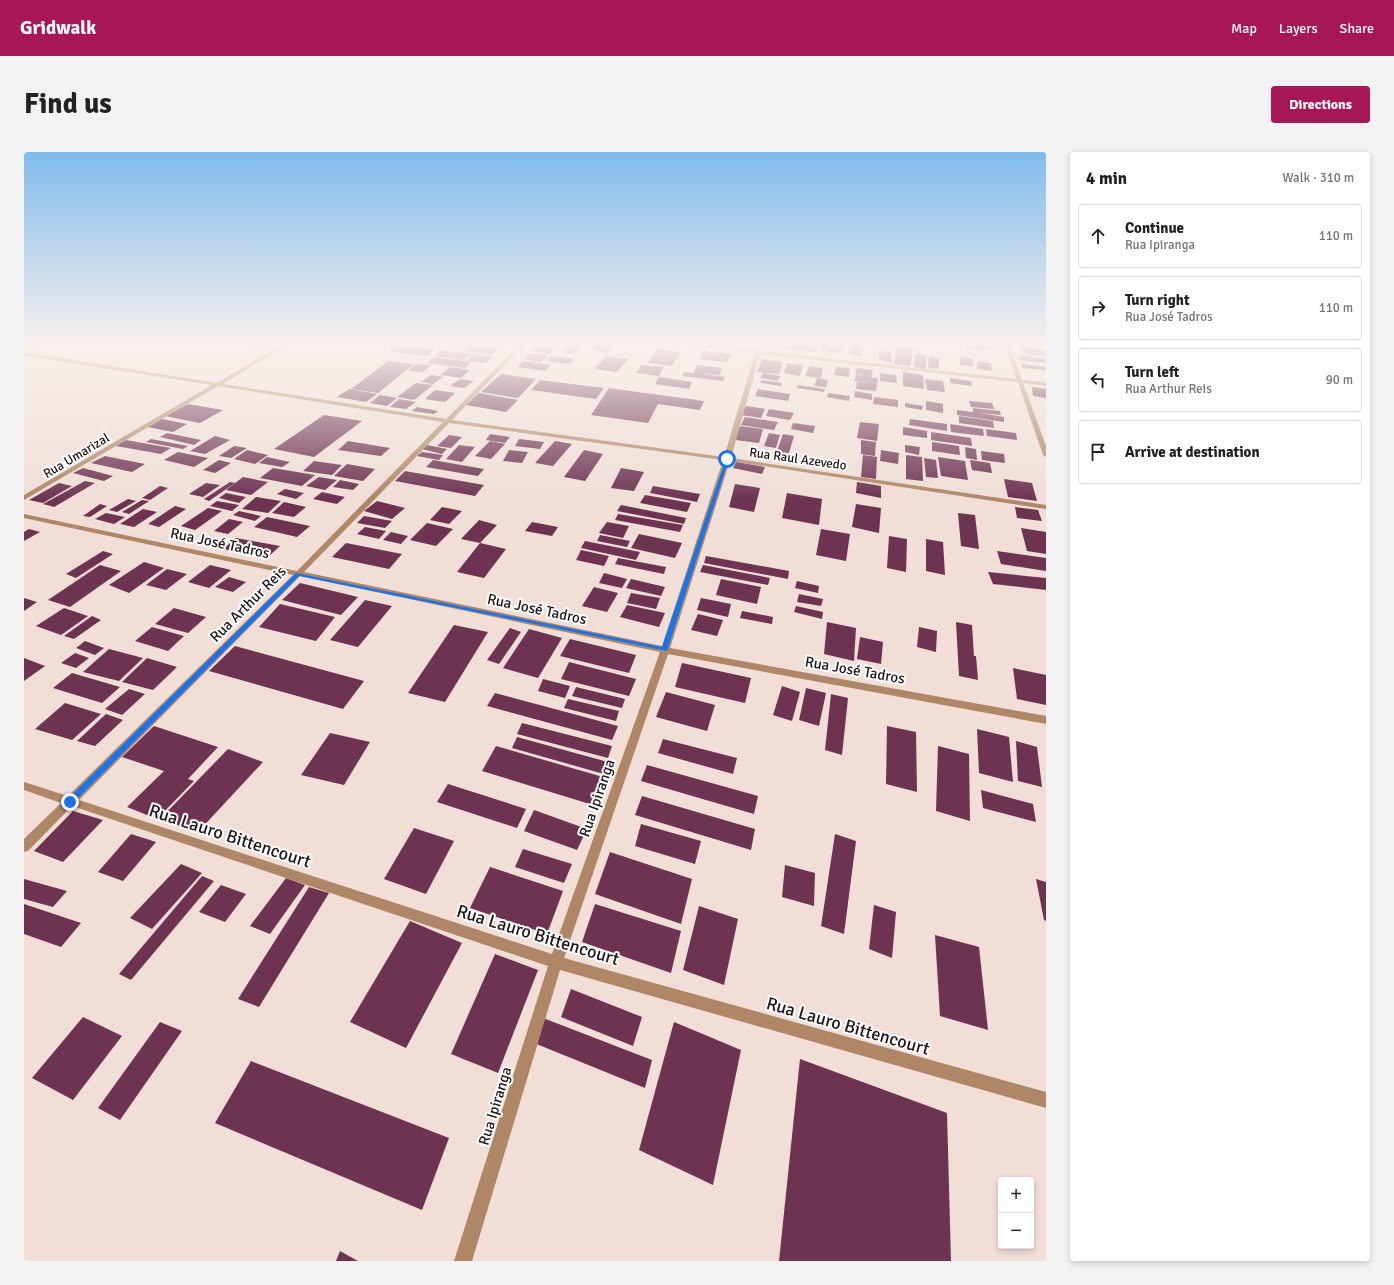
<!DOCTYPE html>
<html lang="en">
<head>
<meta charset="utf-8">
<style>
	:root { --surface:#fff; --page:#f2f2f2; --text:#202124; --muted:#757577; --line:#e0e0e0; --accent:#a71756 }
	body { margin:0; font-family:Signika,sans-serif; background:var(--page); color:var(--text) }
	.controls { position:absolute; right:12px; bottom:12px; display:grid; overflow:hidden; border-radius:4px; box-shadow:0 2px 6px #0003 }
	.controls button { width:36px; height:36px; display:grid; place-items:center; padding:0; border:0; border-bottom:1px solid var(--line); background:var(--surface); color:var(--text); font:20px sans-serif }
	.stop { position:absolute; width:12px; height:12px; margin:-9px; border:3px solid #1a73e8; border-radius:50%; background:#fff }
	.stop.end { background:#1a73e8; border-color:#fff; box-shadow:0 1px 4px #0008 }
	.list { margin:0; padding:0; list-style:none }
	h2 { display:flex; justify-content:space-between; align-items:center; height:52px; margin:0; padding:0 16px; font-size:17px }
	h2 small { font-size:13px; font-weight:400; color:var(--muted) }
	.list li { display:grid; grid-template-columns:26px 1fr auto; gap:12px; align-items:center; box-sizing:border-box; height:64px; margin:0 8px 8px; padding:0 8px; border:1px solid var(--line); border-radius:4px }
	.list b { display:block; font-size:15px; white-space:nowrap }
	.list p { margin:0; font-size:13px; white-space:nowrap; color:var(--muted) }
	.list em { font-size:13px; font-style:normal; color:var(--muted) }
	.icon { flex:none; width:22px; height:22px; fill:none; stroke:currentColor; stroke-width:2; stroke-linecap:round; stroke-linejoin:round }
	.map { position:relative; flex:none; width:1022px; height:1109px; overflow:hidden; border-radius:4px }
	header { display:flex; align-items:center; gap:24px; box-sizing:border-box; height:56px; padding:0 20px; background:var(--accent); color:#fff }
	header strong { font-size:19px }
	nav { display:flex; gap:22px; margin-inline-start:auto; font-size:14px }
	.intro { display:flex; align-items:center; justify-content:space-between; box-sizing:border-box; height:96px; padding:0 24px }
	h1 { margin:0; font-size:28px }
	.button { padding:10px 18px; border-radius:4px; background:var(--accent); color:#fff; font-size:14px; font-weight:700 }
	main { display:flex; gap:24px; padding:0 24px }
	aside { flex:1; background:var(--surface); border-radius:4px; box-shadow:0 2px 6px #0003 }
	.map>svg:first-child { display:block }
	.building { fill:#6d3351 }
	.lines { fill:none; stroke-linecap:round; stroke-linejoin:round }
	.minor { fill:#af8766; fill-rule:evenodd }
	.route { fill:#1a73e8 }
	.labels { text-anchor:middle; stroke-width:4; stroke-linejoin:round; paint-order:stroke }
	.far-street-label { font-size:13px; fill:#1d1614; stroke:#fff }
	.street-label { font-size:15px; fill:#1d1614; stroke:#fff }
	.near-street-label { font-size:18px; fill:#1d1614; stroke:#fff }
</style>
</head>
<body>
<header>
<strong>Gridwalk</strong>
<nav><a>Map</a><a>Layers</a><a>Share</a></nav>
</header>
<div class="intro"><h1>Find us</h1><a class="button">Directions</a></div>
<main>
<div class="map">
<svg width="1022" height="1109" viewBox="0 0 1022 1109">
	<rect width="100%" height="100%" fill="#f0ded7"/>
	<path class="building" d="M 374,193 L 375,193 L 411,198 L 403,204 L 365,199 Z
		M 447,193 L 467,196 L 474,197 L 466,203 L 439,199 Z
		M 547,193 L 557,193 L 549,202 L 539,201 Z
		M 573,193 L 592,193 L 584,200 L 568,198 Z
		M 751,193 L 780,193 L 793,195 L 792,200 L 750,195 Z
		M 798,193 L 820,193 L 819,201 L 797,199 Z
		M 826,193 L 838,193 L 837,204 L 825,202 Z
		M 942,193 L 967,193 L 968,196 L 955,195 L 971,197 L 972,199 L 943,196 Z
		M 511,195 L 531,197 L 526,202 L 506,199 Z
		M 998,195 L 1022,198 L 1022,204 L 999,201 Z
		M 873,196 L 889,198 L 886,214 L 870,212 Z
		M 634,197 L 657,200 L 648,214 L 624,211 Z
		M 418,198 L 446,202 L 439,208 L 410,204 Z
		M 680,199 L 708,202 L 703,210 L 676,207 Z
		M 855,199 L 867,200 L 868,210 L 855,208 Z
		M 507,201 L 524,203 L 517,210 L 500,207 Z
		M 449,202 L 469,205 L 461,211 L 442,209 Z
		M 891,202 L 902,203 L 902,217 L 890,215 Z
		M 995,203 L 1022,207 L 1022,211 L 996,208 Z
		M 527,204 L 550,207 L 545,212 L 522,209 Z
		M 583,204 L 605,207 L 593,220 L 570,217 Z
		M 905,204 L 915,206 L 915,217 L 904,216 Z
		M 410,205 L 447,210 L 441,216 L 403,211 Z
		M 936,205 L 949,207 L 949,214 L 936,213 Z
		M 738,207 L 759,210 L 755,222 L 733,220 Z
		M 364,209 L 390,212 L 354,241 L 327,237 Z
		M 499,209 L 527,213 L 521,219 L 493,215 Z
		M 953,209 L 967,211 L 968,219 L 953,217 Z
		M 763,211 L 779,213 L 776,224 L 760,221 Z
		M 392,212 L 407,213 L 399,220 L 384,219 Z
		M 998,212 L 1022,215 L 1022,218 L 998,216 Z
		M 617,213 L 640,215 L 635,224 L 612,221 Z
		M 673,213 L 698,216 L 696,223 L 674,221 L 701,225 L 699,229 L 658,224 L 660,220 L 670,221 Z
		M 785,214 L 799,216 L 797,226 L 781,224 Z
		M 426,215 L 446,218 L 437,226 L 416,223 Z
		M 812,215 L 826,216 L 825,225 L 810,223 Z
		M 833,216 L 849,218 L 847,225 L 854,226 L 852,239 L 832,237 L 833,230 L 847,231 L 830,229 L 832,223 L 841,224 L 831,222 Z
		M 879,220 L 899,223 L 900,237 L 879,234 Z
		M 739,221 L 756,224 L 754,229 L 736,226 Z
		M 856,221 L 872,223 L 873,231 L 856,229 Z
		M 477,222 L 512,227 L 494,246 L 457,240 Z
		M 407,223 L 419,225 L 409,232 L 397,230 Z
		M 635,225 L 668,230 L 665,237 L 631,232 Z
		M 793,226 L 804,228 L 802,235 L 790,234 Z
		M 926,226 L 947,229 L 948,234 L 926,231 Z
		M 436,227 L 450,229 L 440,236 L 426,234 Z
		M 901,227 L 919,229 L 921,240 L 903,238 Z
		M 516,228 L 580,236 L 572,247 L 507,238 Z
		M 738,228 L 758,231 L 757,234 L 736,231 Z
		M 392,231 L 409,233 L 390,248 L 373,245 Z
		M 774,233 L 801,237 L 800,240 L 773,236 Z
		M 1008,235 L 1022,237 L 1022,246 L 1009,244 Z
		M 585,236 L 680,249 L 676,258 L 634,252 L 624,271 L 567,263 Z
		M 325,237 L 353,242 L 342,250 L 313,245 Z
		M 734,237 L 766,242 L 764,249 L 731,244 Z
		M 411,238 L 431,241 L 421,250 L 401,247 Z
		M 831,239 L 848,242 L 848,248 L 830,245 Z
		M 455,241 L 494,248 L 482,260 L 442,253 Z
		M 804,241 L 826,244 L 825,249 L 803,245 Z
		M 356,243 L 373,246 L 363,254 L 346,251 Z
		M 850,245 L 874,248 L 874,255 L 849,252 Z
		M 375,247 L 392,250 L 382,257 L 366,255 Z
		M 902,249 L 919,252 L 919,261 L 902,258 Z
		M 945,249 L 968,251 L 970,257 L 947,255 Z
		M 881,251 L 899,254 L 898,258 L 881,255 Z
		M 164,252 L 199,258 L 176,271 L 141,264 Z
		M 722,254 L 741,257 L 737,266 L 717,263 Z
		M 393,255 L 414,259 L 410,262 L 388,259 Z
		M 949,256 L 976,259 L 977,263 L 956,261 L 980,265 L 980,270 L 933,263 L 933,258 L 949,260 Z
		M 745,257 L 770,261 L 766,268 L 742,264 Z
		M 300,263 L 338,269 L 290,305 L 250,297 Z
		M 935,264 L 969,269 L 970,276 L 935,271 Z
		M 721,265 L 754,270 L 750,278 L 717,273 Z
		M 138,267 L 163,272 L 149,280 L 124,275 Z
		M 886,267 L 923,272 L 923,279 L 885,273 Z
		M 836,270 L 855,272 L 853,289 L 833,286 Z
		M 769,271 L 791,274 L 789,281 L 767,277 Z
		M 926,272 L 959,277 L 960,284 L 927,280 Z
		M 716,274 L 739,277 L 735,291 L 711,288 Z
		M 879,275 L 903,279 L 903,286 L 879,283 Z
		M 962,277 L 992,281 L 993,288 L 963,284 Z
		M 907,280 L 947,286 L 948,294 L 907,288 Z
		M 143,281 L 177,288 L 170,293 L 136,285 Z
		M 745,281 L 756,283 L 752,296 L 740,294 Z
		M 466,282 L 486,285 L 481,291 L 462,288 Z
		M 759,282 L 770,284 L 764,304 L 752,302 Z
		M 425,283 L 438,285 L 427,296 L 413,294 Z
		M 191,284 L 206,288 L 181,302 L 166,299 Z
		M 127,287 L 164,294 L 159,297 L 122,290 Z
		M 495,287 L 520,290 L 516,297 L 491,294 Z
		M 102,288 L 147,296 L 137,302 L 92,294 Z
		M 837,288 L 852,290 L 851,304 L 837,302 Z
		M 324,289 L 366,296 L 357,304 L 314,298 Z
		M 466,289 L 481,292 L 467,307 L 451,304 Z
		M 531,289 L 548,292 L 529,314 L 511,311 Z
		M 908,290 L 935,294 L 936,303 L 908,299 Z
		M 403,293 L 423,297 L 418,302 L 398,297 Z
		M 435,293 L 451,295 L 438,310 L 422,307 Z
		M 881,293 L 896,295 L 895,303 L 881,300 Z
		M 210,294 L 223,296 L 207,306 L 195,304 Z
		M 941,295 L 952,297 L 953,308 L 942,306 Z
		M 223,298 L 244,303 L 231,312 L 210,307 Z
		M 485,298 L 504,300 L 498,311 L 479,309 Z
		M 560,298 L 579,302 L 561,329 L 540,325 Z
		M 857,298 L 875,301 L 874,312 L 856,309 Z
		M 957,299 L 980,302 L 981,311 L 958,308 Z
		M 154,300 L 184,306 L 170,315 L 140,308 Z
		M 398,300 L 419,303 L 415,308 L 393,304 Z
		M 839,303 L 853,305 L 852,327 L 837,325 Z
		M 882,303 L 898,305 L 899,329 L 882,327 Z
		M 81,304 L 121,312 L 108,320 L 67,311 Z
		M 243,305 L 266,310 L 258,315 L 235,311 Z
		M 914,305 L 941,309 L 944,328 L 917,324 Z
		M 900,306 L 912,308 L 914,326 L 902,325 Z
		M 195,308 L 207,311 L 191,321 L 179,318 Z
		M 409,308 L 460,317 L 454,324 L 402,315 Z
		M 946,308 L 966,311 L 968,321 L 948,318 Z
		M 290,309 L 318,313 L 308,323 L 279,319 Z
		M 712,310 L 741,315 L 738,322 L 709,316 Z
		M 323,312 L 351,317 L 339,329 L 310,324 Z
		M 59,316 L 89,324 L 80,329 L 49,321 Z
		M 249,316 L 291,323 L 278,334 L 236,326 Z
		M 597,316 L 620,320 L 610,339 L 587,336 Z
		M 381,319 L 460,333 L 451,344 L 371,329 Z
		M 219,325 L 244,330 L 227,343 L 202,338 Z
		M 295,325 L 313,328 L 301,338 L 282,334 Z
		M 980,327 L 1008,331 L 1013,349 L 984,345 Z
		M 316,328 L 335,332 L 329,338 L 309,335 Z
		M 61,329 L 71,331 L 30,355 L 19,352 Z
		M 206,330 L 211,331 L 185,349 L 180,347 Z
		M 833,330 L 857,334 L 857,346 L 832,341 Z
		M 35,331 L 48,334 L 19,351 L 5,348 Z
		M 182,331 L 196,333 L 179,345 L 165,342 Z
		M 711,332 L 736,336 L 730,360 L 705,355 Z
		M 136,334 L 144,336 L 126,348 L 118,346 Z
		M 629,334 L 676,342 L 673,350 L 626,341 Z
		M 261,337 L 280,341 L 272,347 L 253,342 Z
		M 298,340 L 321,345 L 313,352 L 289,347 Z
		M 202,341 L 222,345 L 215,351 L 195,346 Z
		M 763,341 L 798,347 L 795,373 L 758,366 Z
		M 621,343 L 667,351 L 663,360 L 616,351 Z
		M 232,345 L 257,349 L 244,361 L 218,357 Z
		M 104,347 L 112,349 L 93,360 L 85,358 Z
		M 118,348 L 125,349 L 105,362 L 98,360 Z
		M 193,349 L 215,353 L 208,359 L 186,354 Z
		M 353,349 L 381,356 L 368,367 L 340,359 Z
		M 260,350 L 282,355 L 270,365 L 248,361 Z
		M 76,352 L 83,354 L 66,365 L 59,364 Z
		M 832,352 L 857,356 L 855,381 L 828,375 Z
		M 597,353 L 662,366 L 660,372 L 593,359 Z
		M 151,354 L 162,357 L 135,375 L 124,372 Z
		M 418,355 L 438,359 L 425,372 L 406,368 Z
		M 991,355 L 1014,358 L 1018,369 L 993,366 Z
		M 184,356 L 198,359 L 171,378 L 157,374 Z
		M 119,357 L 133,360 L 110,375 L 96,372 Z
		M 215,359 L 237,364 L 231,369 L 209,363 Z
		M 82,361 L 101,365 L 90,372 L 71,367 Z
		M 934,361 L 951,363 L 955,397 L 937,394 Z
		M 594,362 L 659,373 L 656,380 L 591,368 Z
		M 340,364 L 368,369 L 361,376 L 333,371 Z
		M 243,365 L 286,374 L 273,385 L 230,375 Z
		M 205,367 L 219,370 L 204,382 L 190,379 Z
		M 455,368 L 473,373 L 456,391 L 437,387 Z
		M 508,370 L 534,375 L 528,384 L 501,379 Z
		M 583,370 L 605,374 L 599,386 L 575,381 Z
		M 403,371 L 429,377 L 412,394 L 386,388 Z
		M 341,375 L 362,379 L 355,387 L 333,382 Z
		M 997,376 L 1022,380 L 1022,402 L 1003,399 Z
		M 5,377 L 16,380 L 0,389 L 0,380 Z
		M 797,377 L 826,382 L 822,409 L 792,403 Z
		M 367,380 L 384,384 L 377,392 L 359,388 Z
		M 615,382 L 658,391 L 651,406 L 607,396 Z
		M 576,383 L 606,389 L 603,395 L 573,389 Z
		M 865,384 L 883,387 L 882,420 L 863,416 Z
		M 212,386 L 256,394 L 244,405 L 199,397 Z
		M 902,387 L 919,390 L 921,423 L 902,419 Z
		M 561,389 L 616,400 L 612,408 L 557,396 Z
		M 322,391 L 378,402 L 365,417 L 308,405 Z
		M 456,391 L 482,397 L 460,426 L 433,420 Z
		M 557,398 L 585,404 L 580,414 L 552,408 Z
		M 79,399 L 89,402 L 52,426 L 42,422 Z
		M 973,399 L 1022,406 L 1022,419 L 977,412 Z
		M 682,404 L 765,419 L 764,427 L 680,411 Z
		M 594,406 L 642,415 L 640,422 L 591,412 Z
		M 120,410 L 140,416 L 105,441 L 85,433 Z
		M 76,413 L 97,419 L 46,455 L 24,448 Z
		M 186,413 L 207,418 L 185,436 L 164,430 Z
		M 679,413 L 746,426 L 744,433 L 676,420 Z
		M 143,417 L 163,422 L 142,438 L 122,433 Z
		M 964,420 L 1022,426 L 1022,438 L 969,432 Z
		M 580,421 L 603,427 L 598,436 L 575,431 Z
		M 205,425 L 222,430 L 209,440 L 191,435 Z
		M 607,427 L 641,435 L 637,444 L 602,436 Z
		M 697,427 L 737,435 L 733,452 L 692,443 Z
		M 773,429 L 795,434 L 794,441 L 771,436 Z
		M 276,431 L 334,445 L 317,463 L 258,448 Z
		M 570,435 L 594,441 L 583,460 L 558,454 Z
		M 607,441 L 636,446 L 632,457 L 603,451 Z
		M 775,442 L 799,447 L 797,454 L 773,450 Z
		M 0,446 L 13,450 L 0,459 Z
		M 677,446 L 707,452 L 704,465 L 673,458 Z
		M 341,448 L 368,454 L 334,495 L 306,488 Z
		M 256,452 L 311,465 L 292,489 L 235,475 Z
		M 603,453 L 641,461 L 635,475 L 596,465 Z
		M 772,454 L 799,460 L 798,467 L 770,460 Z
		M 40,456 L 64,464 L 37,483 L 12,474 Z
		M 150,456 L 182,465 L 164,481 L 131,472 Z
		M 718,459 L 749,465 L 748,472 L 716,466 Z
		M 674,462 L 699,468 L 693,484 L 667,478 Z
		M 68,464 L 77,468 L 50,487 L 40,484 Z
		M 803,470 L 832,476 L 830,509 L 800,502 Z
		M 932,470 L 948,473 L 950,504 L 952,504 L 954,528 L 935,524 Z
		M 430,473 L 464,480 L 421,550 L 384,541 Z
		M 128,475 L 160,484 L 144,499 L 111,489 Z
		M 895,475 L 913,479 L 912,500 L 893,495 Z
		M 486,476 L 497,480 L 475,512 L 463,508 Z
		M 505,477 L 538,486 L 514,526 L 479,516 Z
		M 836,485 L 859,490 L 857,512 L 833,507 Z
		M 546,487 L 612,503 L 605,521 L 536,504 Z
		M 61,489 L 80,496 L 71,503 L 52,496 Z
		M 211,494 L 340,529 L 319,557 L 185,519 Z
		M 85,497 L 119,506 L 95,529 L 59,520 Z
		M 51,501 L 65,506 L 52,516 L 37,511 Z
		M 0,506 L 21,514 L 0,529 Z
		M 123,506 L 153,515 L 129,538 L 98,530 Z
		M 545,510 L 612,527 L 605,544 L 537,527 Z
		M 658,511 L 727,526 L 721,551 L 651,535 Z
		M 989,516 L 1022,523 L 1022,553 L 993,547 Z
		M 48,521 L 96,535 L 78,551 L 29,536 Z
		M 519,527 L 546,534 L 541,546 L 514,539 Z
		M 758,534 L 776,540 L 768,569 L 749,563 Z
		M 552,535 L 601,547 L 598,556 L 548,544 Z
		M 782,536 L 802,541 L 795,574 L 775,568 Z
		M 105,537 L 121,542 L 98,563 L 81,557 Z
		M 642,540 L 691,553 L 683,579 L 632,565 Z
		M 471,541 L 594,574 L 588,588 L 463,554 Z
		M 807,542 L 824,546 L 818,603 L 801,598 Z
		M 544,547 L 595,559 L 592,569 L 540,556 Z
		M 41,551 L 77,562 L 48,588 L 11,577 Z
		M 82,562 L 99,568 L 71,594 L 53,589 Z
		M 498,571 L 588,594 L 584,606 L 493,582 Z
		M 130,574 L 194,595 L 164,627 L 170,629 L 133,667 L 103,655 L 140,619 L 98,605 Z
		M 863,574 L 892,580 L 893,640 L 862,632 Z
		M 953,577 L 985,585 L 989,630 L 955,621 Z
		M 306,581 L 346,590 L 320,633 L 277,623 Z
		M 493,585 L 584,610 L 580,622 L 488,596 Z
		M 639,587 L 713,606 L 709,622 L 634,601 Z
		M 992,589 L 1013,595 L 1018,635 L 994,629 Z
		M 472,594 L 579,625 L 569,653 L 458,619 Z
		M 914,594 L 945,602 L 946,669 L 912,659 Z
		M 204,597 L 239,610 L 173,681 L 137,666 Z
		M 623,613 L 734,644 L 730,662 L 617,629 Z
		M 424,632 L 502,657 L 493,676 L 413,650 Z
		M 957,638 L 1009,652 L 1012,670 L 959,656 Z
		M 618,644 L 731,677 L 727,698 L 611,663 Z
		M 510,658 L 563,677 L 553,698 L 500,679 Z
		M 49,659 L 79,668 L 39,710 L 10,699 Z
		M 617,672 L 677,689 L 671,712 L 611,694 Z
		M 390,676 L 430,689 L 402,742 L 360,727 Z
		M 107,682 L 132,690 L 99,729 L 74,720 Z
		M 811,682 L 832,689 L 820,782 L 797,774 Z
		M 499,697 L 548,712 L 540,731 L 491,715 Z
		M 586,700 L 668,727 L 657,772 L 571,742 Z
		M 157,712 L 178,721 L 128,777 L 106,766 Z
		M 761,713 L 791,721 L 790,754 L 758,745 Z
		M 466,715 L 539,739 L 523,782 L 446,756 Z
		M 178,724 L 190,729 L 107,828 L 95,822 Z
		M 262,726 L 281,733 L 246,782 L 226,774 Z
		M 0,727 L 43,739 L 29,755 L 0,747 Z
		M 1012,727 L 1022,730 L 1022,769 L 1020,768 Z
		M 197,733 L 222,742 L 201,770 L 175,760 Z
		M 285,735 L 305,741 L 235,855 L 214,847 Z
		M 0,752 L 57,771 L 37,795 L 0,782 Z
		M 571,752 L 657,779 L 647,821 L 558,790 Z
		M 850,753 L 872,760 L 868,806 L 845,797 Z
		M 675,754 L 714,767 L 700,833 L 659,818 Z
		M 386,769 L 438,791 L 382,896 L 326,870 Z
		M 911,783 L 955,795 L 964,878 L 916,864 Z
		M 471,802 L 514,818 L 474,921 L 427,902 Z
		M 547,837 L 618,865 L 609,894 L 537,865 Z
		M 59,865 L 98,884 L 49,948 L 8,926 Z
		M 519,866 L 628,908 L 621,936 L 510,891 Z
		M 136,870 L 158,879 L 96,968 L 74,956 Z
		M 650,870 L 717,898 L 689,1033 L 615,998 Z
		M 776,907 L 923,961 L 927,1109 L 755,1109 Z
		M 227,909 L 425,986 L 398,1058 L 191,971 Z
		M 316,1099 L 334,1109 L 312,1109 Z"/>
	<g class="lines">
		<path class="minor" d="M 11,193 L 11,194 L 0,196 L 0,194 Z
			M 235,193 L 242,193 L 252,196 L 258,193 L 263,193 L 199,232 L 422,267 L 495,193 L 500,193 L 428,268 L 700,305 L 731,201 L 669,193 L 684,193 L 732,198 L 734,193 L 738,193 L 737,199 L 992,227 L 981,193 L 985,193 L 998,228 L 1022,230 L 1022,234 L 999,231 L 1022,294 L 1022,305 L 1019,303 L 994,230 L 736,202 L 707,306 L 1022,353 L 1022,357 L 706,309 L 646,496 L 1022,564 L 1022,572 L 644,502 L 540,806 L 1022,940 L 1022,956 L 536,818 L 448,1109 L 430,1109 L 524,814 L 48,654 L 4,699 L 0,700 L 0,687 L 37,651 L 0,638 L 0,630 L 44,644 L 269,423 L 0,366 L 0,362 L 273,419 L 419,270 L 194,234 L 0,348 L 0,343 L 188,233 L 0,204 L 0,200 L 193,231 L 248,198 ZM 425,271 L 699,308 L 638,494 L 280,420 ZM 276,424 L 636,500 L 528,802 L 55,648 Z"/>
	</g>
	<linearGradient id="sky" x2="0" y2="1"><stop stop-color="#80bbec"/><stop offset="0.55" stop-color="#f8f0ed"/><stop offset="1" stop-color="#f8f0ed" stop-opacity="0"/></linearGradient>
	<rect width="1022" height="348" fill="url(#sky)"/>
	<path class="route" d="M 702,306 L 705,307 L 643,499 L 275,424 L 48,652 L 43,652 L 43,648 L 272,421 L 638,495 Z"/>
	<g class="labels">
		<g class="far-street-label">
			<text transform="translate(52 303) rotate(-31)" y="5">Rua Umarizal</text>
			<text transform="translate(774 306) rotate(8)" y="5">Rua Raul Azevedo</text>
		</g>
		<g class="street-label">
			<text transform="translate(196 391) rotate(12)" y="5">Rua José Tadros</text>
			<text transform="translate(224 452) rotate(-45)" y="5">Rua Arthur Reis</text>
			<text transform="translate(513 457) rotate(12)" y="5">Rua José Tadros</text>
			<text transform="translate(831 518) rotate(10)" y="5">Rua José Tadros</text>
			<text transform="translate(573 646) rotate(-71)" y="5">Rua Ipiranga</text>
			<text transform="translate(471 954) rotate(-73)" y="5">Rua Ipiranga</text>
		</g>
		<g class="near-street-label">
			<text transform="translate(206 684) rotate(18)" y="6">Rua Lauro Bittencourt</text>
			<text transform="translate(514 783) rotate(17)" y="6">Rua Lauro Bittencourt</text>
			<text transform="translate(824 874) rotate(16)" y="6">Rua Lauro Bittencourt</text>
		</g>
	</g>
</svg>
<div class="controls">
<button>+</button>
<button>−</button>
</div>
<div class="stop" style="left:703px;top:307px"></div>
<div class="stop end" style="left:46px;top:650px"></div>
</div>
<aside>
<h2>4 min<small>Walk · 310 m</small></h2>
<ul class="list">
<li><svg class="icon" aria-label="ahead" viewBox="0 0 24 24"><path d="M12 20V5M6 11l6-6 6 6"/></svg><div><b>Continue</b><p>Rua Ipiranga</p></div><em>110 m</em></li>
<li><svg class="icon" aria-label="right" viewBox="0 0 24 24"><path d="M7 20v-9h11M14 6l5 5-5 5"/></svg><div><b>Turn right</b><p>Rua José Tadros</p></div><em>110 m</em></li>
<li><svg class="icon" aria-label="left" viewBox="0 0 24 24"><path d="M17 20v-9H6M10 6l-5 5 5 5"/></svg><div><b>Turn left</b><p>Rua Arthur Reis</p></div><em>90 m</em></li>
<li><svg class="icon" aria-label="arrive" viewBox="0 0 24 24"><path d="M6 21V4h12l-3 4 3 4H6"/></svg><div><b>Arrive at destination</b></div></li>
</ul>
</aside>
</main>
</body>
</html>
